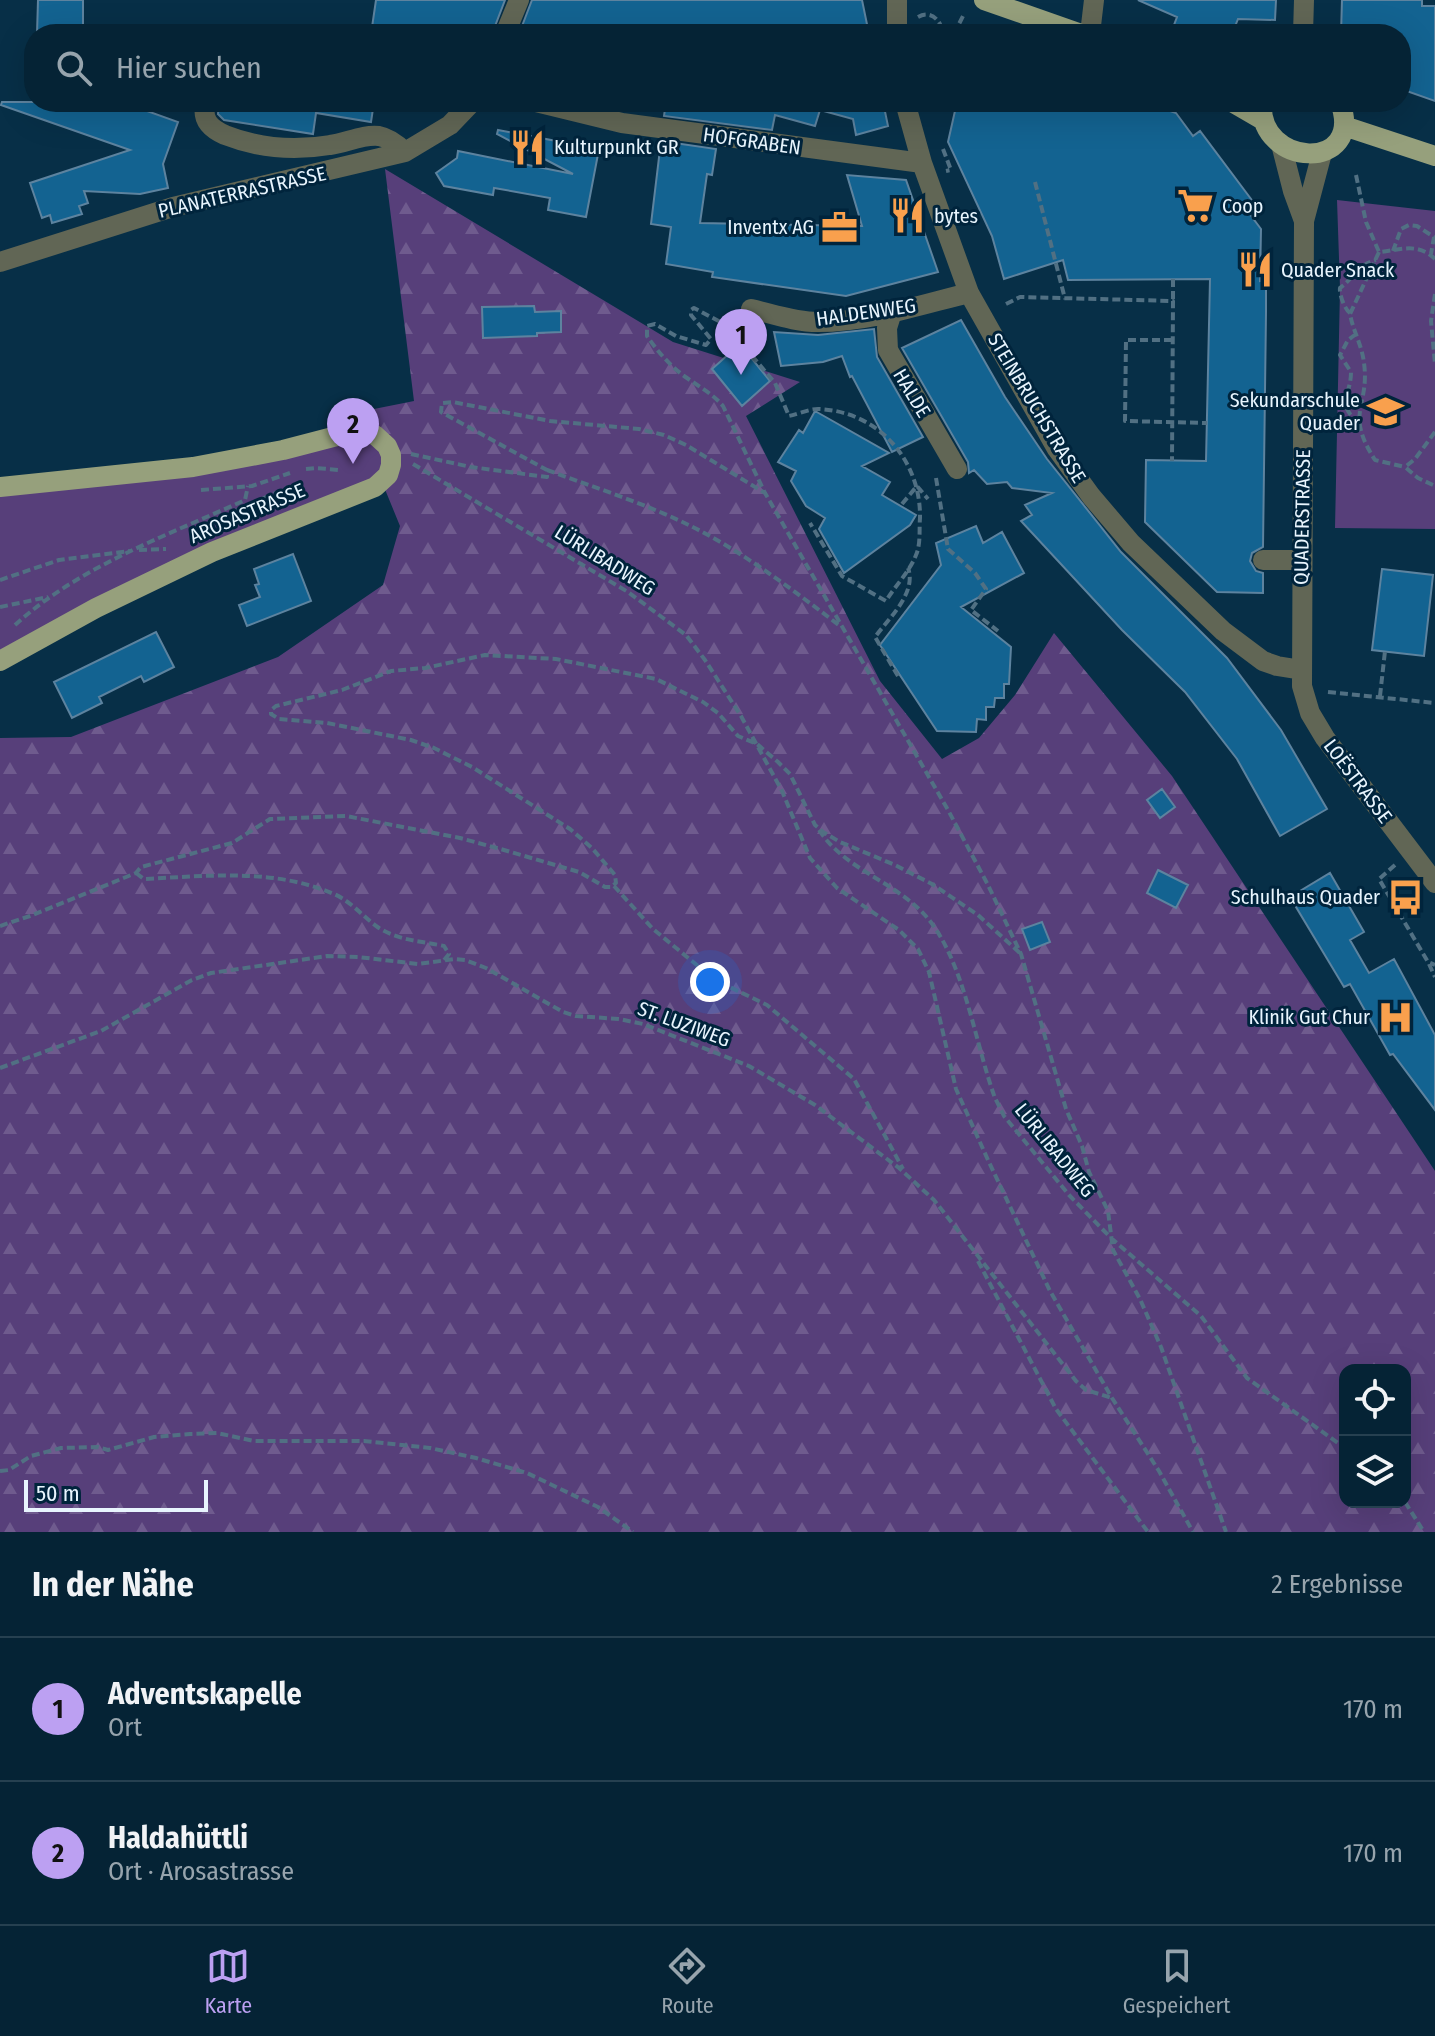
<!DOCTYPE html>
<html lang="de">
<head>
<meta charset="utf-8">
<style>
	:root { --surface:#052335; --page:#132f41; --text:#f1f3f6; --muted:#97a4ad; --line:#264050; --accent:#bca0f2 }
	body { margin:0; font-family:"Fira Sans Condensed",sans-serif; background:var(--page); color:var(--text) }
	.controls { position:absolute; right:24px; bottom:24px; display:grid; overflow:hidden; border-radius:16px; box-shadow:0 8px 32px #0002 }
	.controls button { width:72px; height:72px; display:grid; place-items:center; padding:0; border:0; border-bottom:2px solid var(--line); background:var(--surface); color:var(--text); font:40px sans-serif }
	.scale { position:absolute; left:24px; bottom:20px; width:184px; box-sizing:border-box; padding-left:8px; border:4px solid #e8f5fe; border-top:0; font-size:22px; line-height:28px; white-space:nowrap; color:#e8f5fe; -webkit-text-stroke:6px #00243c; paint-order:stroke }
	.you { position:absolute; left:710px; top:982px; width:28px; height:28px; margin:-20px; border:6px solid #fff; border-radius:50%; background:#1a73e8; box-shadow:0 0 0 12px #1a73e833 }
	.badge { display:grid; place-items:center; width:52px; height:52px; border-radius:50%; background:var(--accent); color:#111; font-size:26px; font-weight:700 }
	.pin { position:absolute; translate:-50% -66px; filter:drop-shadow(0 2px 4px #0008) }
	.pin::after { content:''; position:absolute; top:42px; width:28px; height:24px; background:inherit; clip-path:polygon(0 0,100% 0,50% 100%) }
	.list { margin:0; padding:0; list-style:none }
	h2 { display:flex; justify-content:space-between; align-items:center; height:104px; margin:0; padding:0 32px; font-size:34px }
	h2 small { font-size:26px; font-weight:400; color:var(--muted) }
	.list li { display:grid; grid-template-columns:52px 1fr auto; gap:24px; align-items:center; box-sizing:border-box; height:144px; padding:0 32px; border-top:2px solid var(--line) }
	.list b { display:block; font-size:30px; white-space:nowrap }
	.list p { margin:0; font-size:26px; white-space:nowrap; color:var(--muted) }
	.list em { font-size:26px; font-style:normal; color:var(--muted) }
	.icon { flex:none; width:44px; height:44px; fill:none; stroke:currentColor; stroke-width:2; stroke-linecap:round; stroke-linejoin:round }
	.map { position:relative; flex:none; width:1435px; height:1532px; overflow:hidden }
	.search { position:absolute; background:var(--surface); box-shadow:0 8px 32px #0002; left:24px; right:24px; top:24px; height:88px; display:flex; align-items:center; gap:20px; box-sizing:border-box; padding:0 28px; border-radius:32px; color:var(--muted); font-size:30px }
	.sheet { height:392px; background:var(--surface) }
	nav { display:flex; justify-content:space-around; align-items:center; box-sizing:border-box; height:112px; border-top:2px solid var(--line); background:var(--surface); font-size:22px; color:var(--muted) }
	nav a { display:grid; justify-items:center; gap:4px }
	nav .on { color:var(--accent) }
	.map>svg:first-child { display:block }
	.forest { fill:url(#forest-firs); fill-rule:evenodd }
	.park { fill:#573f7a }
	.building { fill:#136391; stroke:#5d839f; stroke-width:2 }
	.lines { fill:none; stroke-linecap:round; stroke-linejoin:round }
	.path { stroke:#517083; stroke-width:4; stroke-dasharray:8 4; stroke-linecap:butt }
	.minor { stroke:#616655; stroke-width:20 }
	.major { stroke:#96a07c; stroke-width:20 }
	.labels { text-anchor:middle; stroke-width:6; stroke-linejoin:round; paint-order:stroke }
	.street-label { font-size:20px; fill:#e8f5fe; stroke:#00243c }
	.poi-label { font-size:20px; fill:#e8f5fe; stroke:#00243c; text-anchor:start }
</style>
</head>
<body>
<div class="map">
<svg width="1435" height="1532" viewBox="0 0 1435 1532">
	<defs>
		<pattern id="forest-firs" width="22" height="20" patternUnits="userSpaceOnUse" patternTransform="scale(2)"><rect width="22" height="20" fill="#573f7a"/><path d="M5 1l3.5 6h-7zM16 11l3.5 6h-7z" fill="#6f5b8e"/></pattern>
	</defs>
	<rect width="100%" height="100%" fill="#072f47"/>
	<path class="forest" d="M 385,169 L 673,342 L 800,382 L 746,416 L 880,681 L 942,759 L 979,738 L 1015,695 L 1054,633 L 1172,776 L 1435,1171 L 1435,1532 L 0,1532 L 0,738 L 71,737 L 278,657 L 383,585 L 400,526 L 382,482 L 366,432 L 369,410 L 414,401 ZM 1345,1370 L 1405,1370 L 1405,1502 L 1345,1502 Z"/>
	<path class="park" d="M 1337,200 L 1435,211 L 1435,529 L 1335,528 L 1340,288 Z
		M 375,435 L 388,475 L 0,661 L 0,487 Z"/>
	<path class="building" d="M 38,0 L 83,0 L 83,34 L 37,34 Z
		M 376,0 L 505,0 L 492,34 L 470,34 L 439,26 L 434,34 L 371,34 Z
		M 532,0 L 862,0 L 869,34 L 519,34 Z
		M 1138,0 L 1276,0 L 1275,20 L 1238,19 L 1232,34 L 1199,34 L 1174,25 L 1177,17 Z
		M 1342,0 L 1422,0 L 1422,6 L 1435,6 L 1435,101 L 1401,89 L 1401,34 L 1341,34 Z
		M 2,102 L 122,102 L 178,122 L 163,164 L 168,188 L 140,194 L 84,191 L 88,203 L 79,206 L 82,214 L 52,223 L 50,215 L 42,218 L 30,183 L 130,150 L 1,105 Z
		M 219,102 L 374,102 L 371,122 L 316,113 L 313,134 L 224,120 L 218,114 Z
		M 666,102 L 883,102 L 888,126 L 856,135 L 853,119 L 820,110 L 815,126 L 775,115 L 772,130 L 664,116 Z
		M 957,102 L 1144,102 L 1176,113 L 1193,136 L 1200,131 L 1254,203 L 1246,209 L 1261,229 L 1260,281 L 1266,280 L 1266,312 L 1263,547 L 1252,553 L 1250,561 L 1256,571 L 1263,573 L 1263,593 L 1217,592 L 1145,522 L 1146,460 L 1206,461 L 1210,279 L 1068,280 L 1063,260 L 1004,279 L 992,236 L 948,142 Z
		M 498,130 L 599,149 L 586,217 L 548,210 L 550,198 L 494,188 L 493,195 L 444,186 L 436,173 L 457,158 L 458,151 L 573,174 L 497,134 Z
		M 661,141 L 716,149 L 712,175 L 707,174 L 700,223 L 862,226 L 847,175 L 906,180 L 938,272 L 846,296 L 712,277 L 713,272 L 666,264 L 671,227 L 651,224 Z
		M 534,306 L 535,312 L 561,311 L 561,332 L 537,333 L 537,336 L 483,338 L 482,307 Z
		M 961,320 L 1005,397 L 1047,459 L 1121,552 L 1227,658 L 1281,730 L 1327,809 L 1280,836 L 1237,759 L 1185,692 L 1122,630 L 1021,521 L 1032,515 L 1025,505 L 1052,493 L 1012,488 L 1007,482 L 987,484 L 974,470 L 969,473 L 968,462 L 902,348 Z
		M 874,329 L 877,357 L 923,437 L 892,452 L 852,376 L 850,377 L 842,356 L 823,362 L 781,366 L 774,332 L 818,335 Z
		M 740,344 L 770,381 L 742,406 L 712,369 Z
		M 815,411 L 889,453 L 862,466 L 890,482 L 882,495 L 916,515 L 910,525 L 844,573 L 819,529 L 825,518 L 806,506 L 791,481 L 796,471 L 778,462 L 799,430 L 803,433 Z
		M 976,526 L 983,543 L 1002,532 L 1024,573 L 961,607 L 1011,647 L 1009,684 L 1004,684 L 1004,698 L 995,698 L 994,707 L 986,707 L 986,720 L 977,719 L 976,732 L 937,731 L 880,645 L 941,565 L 936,543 Z
		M 293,554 L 311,601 L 247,626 L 239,605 L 260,597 L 255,585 L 259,584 L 254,569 Z
		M 1382,569 L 1433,575 L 1424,656 L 1372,650 Z
		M 156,632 L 174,667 L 144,682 L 141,676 L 99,697 L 102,703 L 72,718 L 54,682 Z
		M 1162,789 L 1175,807 L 1160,818 L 1147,800 Z
		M 1158,870 L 1188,885 L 1176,908 L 1147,893 Z
		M 1330,873 L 1364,932 L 1350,940 L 1369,973 L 1394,959 L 1435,1035 L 1435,1110 L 1393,1054 L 1390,1055 L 1350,984 L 1344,987 L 1290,897 Z
		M 1042,922 L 1050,942 L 1030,950 L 1022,929 Z"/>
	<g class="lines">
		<path class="path" d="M 918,17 C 927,12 935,15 940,24 L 940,34
			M 954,34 L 963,16
			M 1160,102 L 1164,103 L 1162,108
			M 943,149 L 951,170 L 946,171
			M 1356,175 L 1366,222 L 1379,252 C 1401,250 1417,242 1435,259
			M 1035,182 L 1065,299
			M 1393,251 L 1401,229 L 1409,225 L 1417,226 L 1434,237 L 1431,254
			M 1379,252 L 1350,314 C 1353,331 1362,345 1364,363 C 1370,407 1344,412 1375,460 L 1405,467
			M 1173,279 L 1173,301
			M 1435,294 L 1431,321 L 1435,364
			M 1006,304 L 1020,297 L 1173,301 L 1172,461
			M 1350,313 C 1345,310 1339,294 1340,288 C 1354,278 1357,265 1376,260
			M 751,331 L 745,335 L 694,308 L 691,310 L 691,315 L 711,339 L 706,345 L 676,336 L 655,324 L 647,326 L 647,336 C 658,352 671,367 687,378 C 701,388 713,394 723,406 L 765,493 L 948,810 L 988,885 L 1021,954 L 1066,1109 L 1082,1146 L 1089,1172 L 1108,1211 L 1113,1250 L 1140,1299 L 1161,1347 L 1226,1532
			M 747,332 L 753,357 L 775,383 L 789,416 C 798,414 809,409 818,409 C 878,411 921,460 920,518 C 919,529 921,544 916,555 C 910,571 895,586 886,601 L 842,576 L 810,523
			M 1356,334 L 1348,340 L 1340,355 L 1351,372 C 1351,397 1335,401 1358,423
			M 1172,340 L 1126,340 L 1125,421 L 1207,423
			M 1435,432 L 1415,459 L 1405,467 L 1418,478 L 1435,486
			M 411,454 L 471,467 L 547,477 L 547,470 L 441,412 L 442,403 L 453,402 L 550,421 L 639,429 L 664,435 L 686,445 L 765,493
			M 413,464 L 628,592 L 686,635 L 705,660 L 741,716 L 782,791 L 810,858 L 837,888 L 899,930 L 918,949 L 929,972 L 956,1089 L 988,1160 L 1050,1291 L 1112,1398 L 1159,1471 L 1193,1532
			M 306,469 L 316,468 L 339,470
			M 547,470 C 601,490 657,507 708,535 C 755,561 797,593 840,626
			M 936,478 L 948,549 L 975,573 L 986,589 L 971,610 L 998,631
			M 201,490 L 252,486 L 290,473
			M 902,504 L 917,486 L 928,499
			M 208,523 L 289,487 L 298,486 L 305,493
			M 139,550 L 166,549
			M 0,580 L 59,560 L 130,551
			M 0,607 L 48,597
			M 15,625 C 80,566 166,536 245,500 L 248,486
			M 898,676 L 875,637 C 889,618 917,593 908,568
			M 1328,692 L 1435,703
			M 1380,696 L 1385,651
			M 819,830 C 844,868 888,879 920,910 C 963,951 974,1041 995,1098 L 1004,1116 L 1069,1195 L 1111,1238 L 1201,1316 L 1247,1378 L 1345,1448
			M 1395,865 L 1379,879 L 1428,962 L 1435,965
			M 136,873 L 144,879 C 209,876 273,868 334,894 C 352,902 363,917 379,928 C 400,941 421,941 444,946 L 449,954 L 444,960
			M 614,886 L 653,929 L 715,980 L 767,1005 L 854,1079 L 903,1169
			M 0,926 L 30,916 L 136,873 L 141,867 L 232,843 L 270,819 L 346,816 L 460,838 L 504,850 L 579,872 L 605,887 L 611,887 L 616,883 L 615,875 L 592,848 L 570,829 L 472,767 L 434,748 L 411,740 L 327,723 L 279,719 L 271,714 L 271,710 L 276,706 L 342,690 L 391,671 L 425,668 L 485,655 L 556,659 L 656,679 L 703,702 L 718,713 L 738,736 L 757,744 L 778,762 L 790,774 L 815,825 L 823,832 L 840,842 L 895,865 L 932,884 L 978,915 L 1021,954
			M 1429,964 L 1435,977
			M 0,1068 L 101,1031 L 192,980 L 211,973 L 327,956 L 358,957 L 418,964 L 455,959 L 465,960 L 486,968 L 563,1012 L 576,1016 L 619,1019 L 643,1024 L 749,1066 L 815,1105 L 899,1168 L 934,1200 L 1076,1381 L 1086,1390 L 1112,1398
			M 978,1261 L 1056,1409 L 1148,1532
			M 0,1471 L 9,1470 L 31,1456 L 61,1448 L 98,1447 L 108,1450 L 154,1437 L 190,1434 L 217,1433 L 254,1441 L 364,1441 L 430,1448 L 476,1458 L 527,1473 L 598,1507 L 633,1532
			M 1405,1502 L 1424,1532"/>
		<path class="minor" d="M 505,34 L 519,0
			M 897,34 L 897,0
			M 1090,34 L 1094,0
			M 1303,34 L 1304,0
			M 206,102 C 201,119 209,128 225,135 C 258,148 295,151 330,145 C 346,143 363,134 379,136 C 390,138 398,145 405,152
			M 536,102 L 622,123 L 922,163
			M 905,102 L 922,163 L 969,293 L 1057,449 L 1091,496 L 1131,543 L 1223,631 L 1263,661 L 1277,666 L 1302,670
			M 1281,144 L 1293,191 L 1304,221
			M 1322,153 L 1304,221 L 1302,686 L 1310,713 L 1325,738 L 1435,883
			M 0,262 L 173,207 L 405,152 L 450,125 L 472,102
			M 751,309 C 773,314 795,322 818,322 C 869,322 920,305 969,293
			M 892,312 L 887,328 L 888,350 L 957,469
			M 1263,560 L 1302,560"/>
		<path class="major" d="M 984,0 L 1081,34
			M 1232,102 L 1263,120
			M 1262,102 C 1257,168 1366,173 1340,102
			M 1344,126 L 1435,156
			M 0,487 L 193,467 L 283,450 L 356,431 L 375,435 L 387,446 L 391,455 L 391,465 L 388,475 L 375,487 L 212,552 L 96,608 L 0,661"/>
	</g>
	<defs>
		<symbol id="restaurant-bare" viewBox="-9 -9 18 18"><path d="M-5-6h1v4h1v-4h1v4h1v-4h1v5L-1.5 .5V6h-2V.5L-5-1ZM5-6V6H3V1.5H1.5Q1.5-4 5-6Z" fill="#f9a04d" stroke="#00243c" stroke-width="2.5" paint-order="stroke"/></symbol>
		<symbol id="supermarket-bare" viewBox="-9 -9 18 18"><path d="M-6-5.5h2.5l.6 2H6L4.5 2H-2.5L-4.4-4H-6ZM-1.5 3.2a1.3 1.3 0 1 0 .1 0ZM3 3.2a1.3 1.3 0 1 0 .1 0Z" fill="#f9a04d" stroke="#00243c" stroke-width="2.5" paint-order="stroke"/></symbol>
		<symbol id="office-bare" viewBox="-9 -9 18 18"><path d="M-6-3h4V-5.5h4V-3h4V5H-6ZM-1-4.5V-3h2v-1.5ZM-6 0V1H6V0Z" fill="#f9a04d" stroke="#00243c" stroke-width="2.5" paint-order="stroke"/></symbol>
		<symbol id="school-bare" viewBox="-9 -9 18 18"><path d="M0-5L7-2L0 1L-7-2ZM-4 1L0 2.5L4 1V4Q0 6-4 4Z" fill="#f9a04d" stroke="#00243c" stroke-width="2.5" paint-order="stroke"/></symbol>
		<symbol id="bus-bare" viewBox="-9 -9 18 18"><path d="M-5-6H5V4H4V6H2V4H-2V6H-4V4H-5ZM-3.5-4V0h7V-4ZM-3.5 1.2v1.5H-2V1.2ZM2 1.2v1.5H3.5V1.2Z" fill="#f9a04d" stroke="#00243c" stroke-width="2.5" paint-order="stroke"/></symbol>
		<symbol id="hospital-bare" viewBox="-9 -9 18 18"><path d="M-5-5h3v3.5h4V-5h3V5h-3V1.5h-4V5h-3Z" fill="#f9a04d" stroke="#00243c" stroke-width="2.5" paint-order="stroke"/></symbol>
	</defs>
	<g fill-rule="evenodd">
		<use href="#restaurant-bare" x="502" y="122" width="51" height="51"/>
		<use href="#supermarket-bare" x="1170" y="180" width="51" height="51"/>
		<use href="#restaurant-bare" x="882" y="190" width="51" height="51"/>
		<use href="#office-bare" x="814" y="202" width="51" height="51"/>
		<use href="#restaurant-bare" x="1230" y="244" width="51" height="51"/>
		<use href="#school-bare" x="1360" y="386" width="51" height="51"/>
		<use href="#bus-bare" x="1380" y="872" width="51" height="51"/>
		<use href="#hospital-bare" x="1370" y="992" width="51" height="51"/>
	</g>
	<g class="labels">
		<g class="street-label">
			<text transform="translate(752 141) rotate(8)" y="7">HOFGRABEN</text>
			<text transform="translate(242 192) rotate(-13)" y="7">PLANATERRASTRASSE</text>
			<text transform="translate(866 312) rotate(-8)" y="7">HALDENWEG</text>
			<text transform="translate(912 393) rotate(59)" y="7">HALDE</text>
			<text transform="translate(1037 408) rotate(59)" y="7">STEINBRUCHSTRASSE</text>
			<text transform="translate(247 513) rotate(-23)" y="7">AROSASTRASSE</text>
			<text transform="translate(1302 517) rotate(-89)" y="7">QUADERSTRASSE</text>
			<text transform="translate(605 560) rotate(32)" y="7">LÜRLIBADWEG</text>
			<text transform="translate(1358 781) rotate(53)" y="7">LOËSTRASSE</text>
			<text transform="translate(684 1024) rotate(20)" y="7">ST. LUZIWEG</text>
			<text transform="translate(1055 1150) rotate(51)" y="7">LÜRLIBADWEG</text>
		</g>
		<g class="poi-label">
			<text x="554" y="154">Kulturpunkt GR</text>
			<text x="1222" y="213">Coop</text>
			<text x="934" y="223">bytes</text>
			<text x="814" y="234" text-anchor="end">Inventx AG</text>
			<text x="1281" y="277">Quader Snack</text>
			<text x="1360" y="407" text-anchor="end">Sekundarschule<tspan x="1360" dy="23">Quader</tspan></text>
			<text x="1380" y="904" text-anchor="end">Schulhaus Quader</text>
			<text x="1370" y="1024" text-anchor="end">Klinik Gut Chur</text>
		</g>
	</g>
</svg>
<div class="controls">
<button><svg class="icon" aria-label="locate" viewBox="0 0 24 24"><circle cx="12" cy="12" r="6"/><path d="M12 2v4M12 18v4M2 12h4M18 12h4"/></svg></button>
<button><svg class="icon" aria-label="layers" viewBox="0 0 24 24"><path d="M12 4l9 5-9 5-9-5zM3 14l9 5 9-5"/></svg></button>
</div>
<div class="scale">50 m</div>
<div class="you"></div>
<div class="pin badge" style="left:741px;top:375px">1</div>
<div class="pin badge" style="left:353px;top:464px">2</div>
<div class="search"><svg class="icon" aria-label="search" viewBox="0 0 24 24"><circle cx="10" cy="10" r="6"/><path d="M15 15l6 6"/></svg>Hier suchen</div>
</div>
<section class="sheet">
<h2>In der Nähe<small>2 Ergebnisse</small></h2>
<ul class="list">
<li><span class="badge">1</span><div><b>Adventskapelle</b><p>Ort</p></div><em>170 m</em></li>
<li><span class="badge">2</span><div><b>Haldahüttli</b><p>Ort · Arosastrasse</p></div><em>170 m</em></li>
</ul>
</section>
<nav>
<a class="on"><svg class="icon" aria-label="map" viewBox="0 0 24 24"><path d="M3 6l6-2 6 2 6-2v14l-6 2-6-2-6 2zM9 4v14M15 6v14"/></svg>Karte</a>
<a><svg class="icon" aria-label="directions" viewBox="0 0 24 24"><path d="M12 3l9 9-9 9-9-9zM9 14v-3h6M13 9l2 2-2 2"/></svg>Route</a>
<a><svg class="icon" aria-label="saved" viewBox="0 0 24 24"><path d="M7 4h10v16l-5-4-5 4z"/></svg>Gespeichert</a>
</nav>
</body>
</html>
